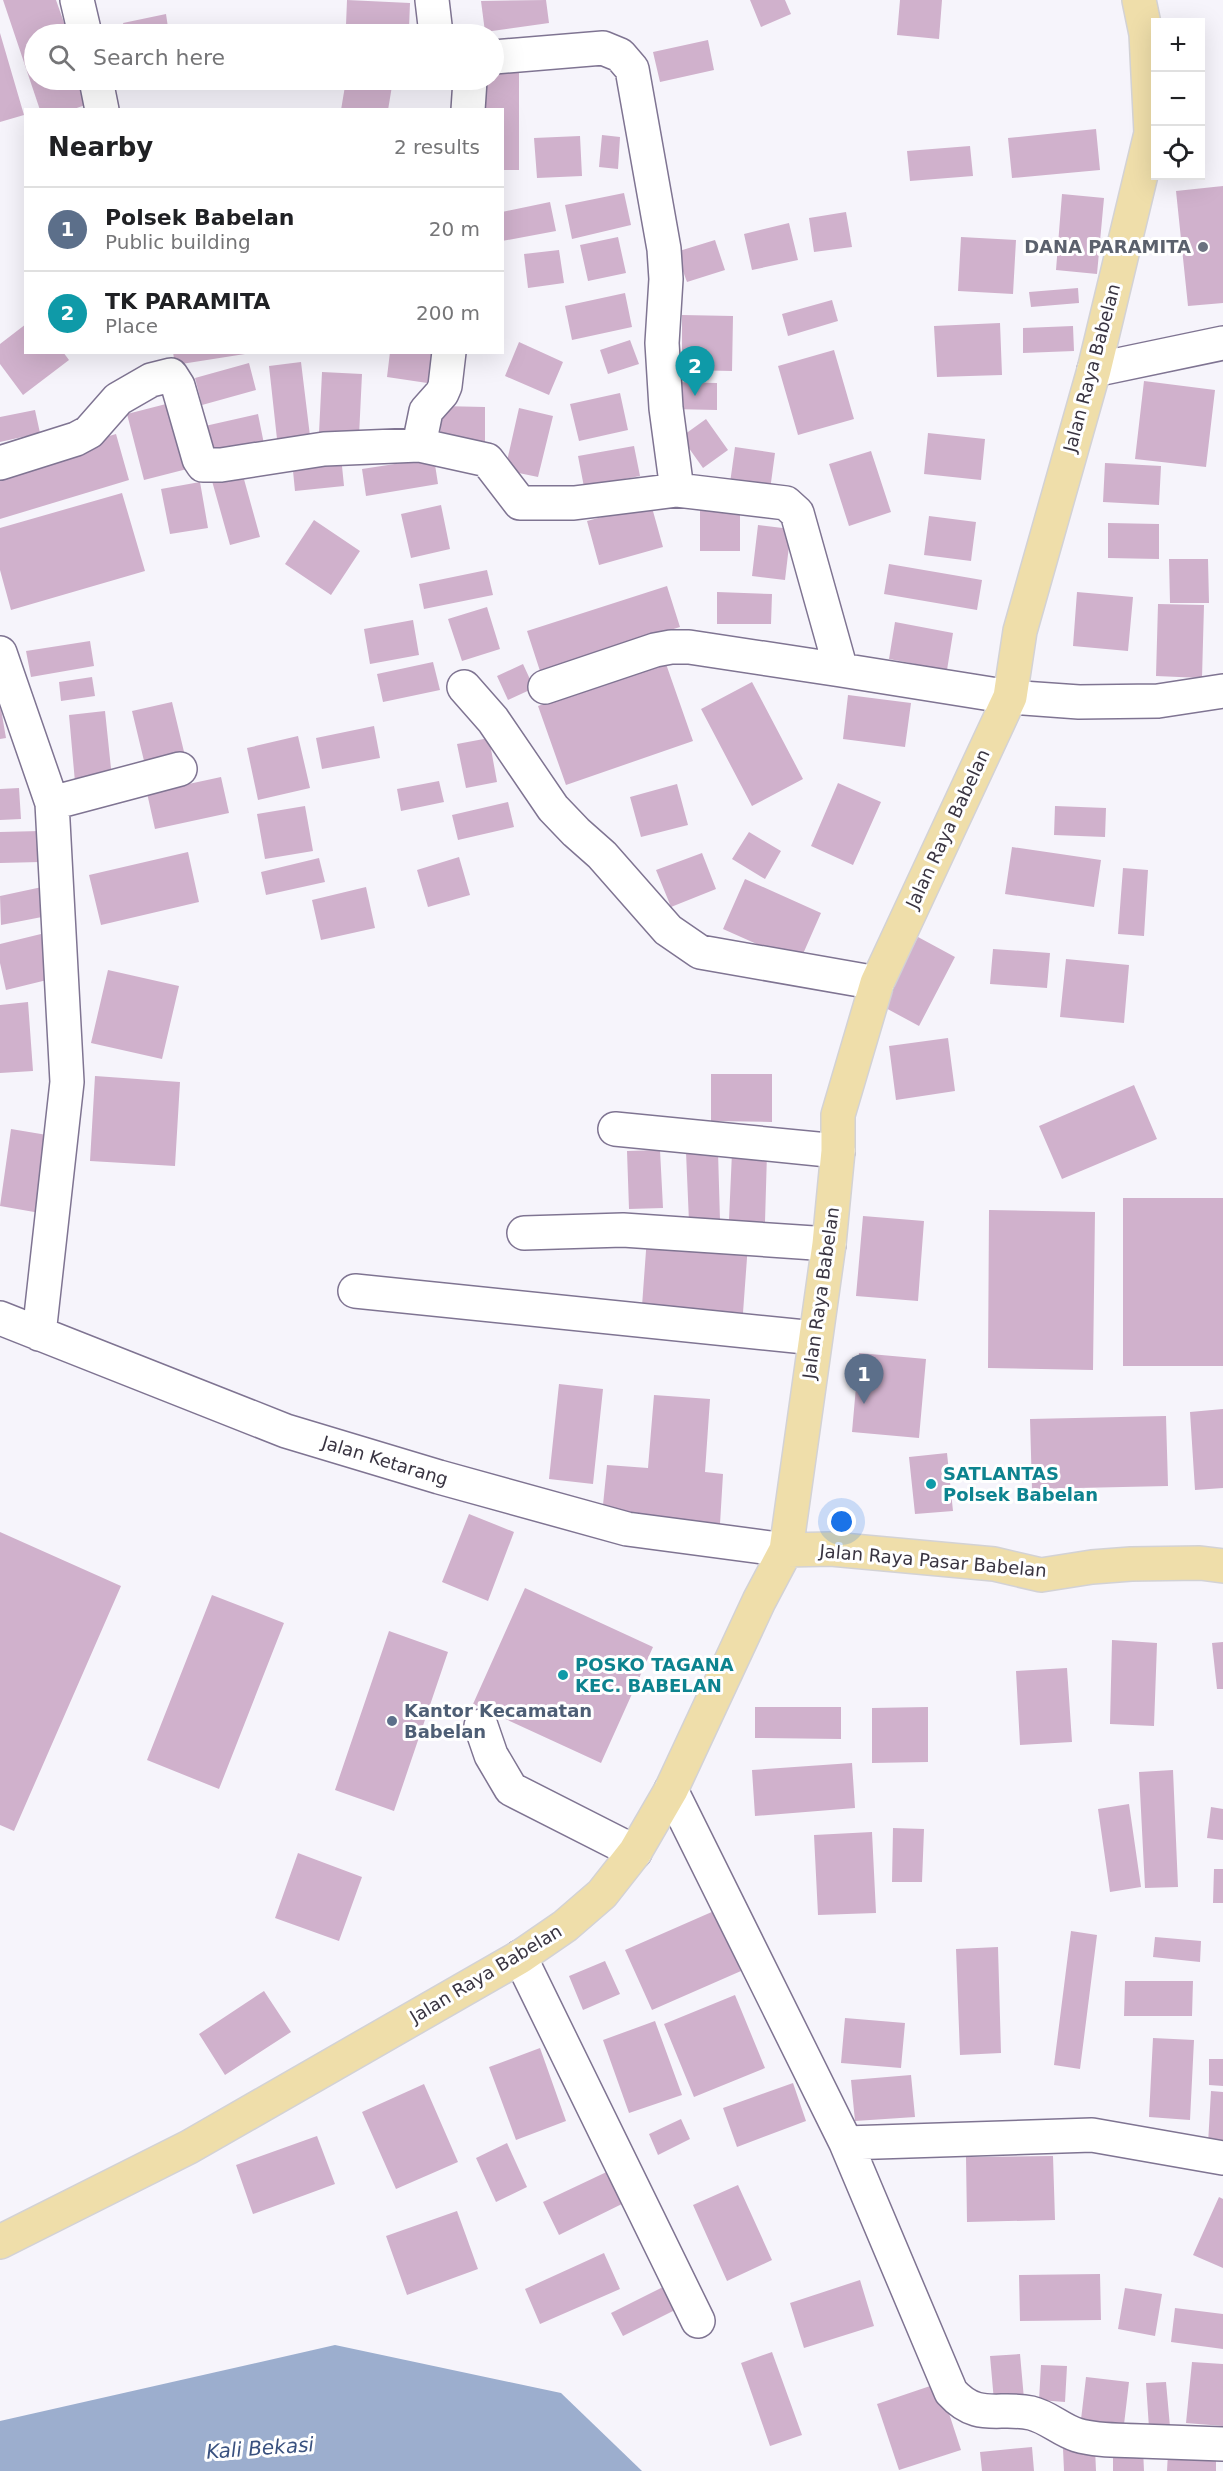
<!DOCTYPE html>
<html lang="en">
<head>
<meta charset="utf-8">
<style>
	:root { --surface:#fff; --page:#f2f2f2; --text:#202124; --muted:#757577; --line:#e0e0e0; --accent:#ea580c }
	body { margin:0; font-family:"DejaVu Sans",sans-serif; background:var(--page); color:var(--text) }
	.controls { position:absolute; right:18px; top:18px; display:grid; overflow:hidden; border-radius:0px; box-shadow:0 6px 24px #0002 }
	.controls button { width:54px; height:54px; display:grid; place-items:center; padding:0; border:0; border-bottom:2px solid var(--line); background:var(--surface); color:var(--text); font:30px sans-serif }
	.you { position:absolute; left:842px; top:1522px; width:21px; height:21px; margin:-15px; border:4px solid #fff; border-radius:50%; background:#1a73e8; box-shadow:0 0 0 9px #1a73e833 }
	.badge { display:grid; place-items:center; width:39px; height:39px; border-radius:50%; background:var(--accent); color:#fff; font-size:20px; font-weight:700 }
	.pin { position:absolute; translate:-50% -50px; filter:drop-shadow(0 2px 3px #0008) }
	.pin::after { content:''; position:absolute; top:32px; width:21px; height:18px; background:inherit; clip-path:polygon(0 0,100% 0,50% 100%) }
	.list { margin:0; padding:0; list-style:none }
	h2 { display:flex; justify-content:space-between; align-items:center; height:78px; margin:0; padding:0 24px; font-size:26px }
	h2 small { font-size:20px; font-weight:400; color:var(--muted) }
	.list li { display:grid; grid-template-columns:39px 1fr auto; gap:18px; align-items:center; box-sizing:border-box; height:84px; padding:0 24px; border-top:2px solid var(--line) }
	.list b { display:block; font-size:22px; white-space:nowrap }
	.list p { margin:0; font-size:20px; white-space:nowrap; color:var(--muted) }
	.list em { font-size:20px; font-style:normal; color:var(--muted) }
	.icon { flex:none; width:33px; height:33px; fill:none; stroke:currentColor; stroke-width:2; stroke-linecap:round; stroke-linejoin:round }
	.map { position:relative; flex:none; width:1223px; height:2471px; overflow:hidden }
	.search { position:absolute; background:var(--surface); box-shadow:0 6px 24px #0002; left:24px; top:24px; width:480px; height:66px; display:flex; align-items:center; gap:15px; box-sizing:border-box; padding:0 21px; border-radius:33px; color:var(--muted); font-size:22px }
	.panel { position:absolute; background:var(--surface); box-shadow:0 6px 24px #0002; left:24px; top:108px; width:480px; height:246px; border-radius:0px }
	.map>svg:first-child { display:block }
	.water { fill:#9caece }
	.building { fill:#d0b1cc }
	.lines { fill:none; stroke-linecap:round; stroke-linejoin:round }
	.street-casing { stroke:#7f7492; stroke-width:36 }
	.primary-casing { stroke:#d3d2d5; stroke-width:36 }
	.street { stroke:#fff; stroke-width:33 }
	.primary { stroke:#efdeaa; stroke-width:33 }
	.worship-dot { fill:#6b7280; stroke:#fff; stroke-width:2 }
	.culture-dot { fill:#0f9aa8; stroke:#fff; stroke-width:2 }
	.service-dot { fill:#5c6f8a; stroke:#fff; stroke-width:2 }
	.labels { text-anchor:middle; stroke-width:6; stroke-linejoin:round; paint-order:stroke }
	.worship-label { font-size:18px; font-weight:bold; fill:#5b616d; stroke:#fff; text-anchor:end }
	.street-label { font-size:18px; fill:#393441; stroke:#fff }
	.culture-label { font-size:18px; font-weight:bold; fill:#0d838f; stroke:#fff; text-anchor:start }
	.service-label { font-size:18px; font-weight:bold; fill:#4e5e75; stroke:#fff; text-anchor:start }
	.water-label { font-size:20px; font-style:italic; fill:#39517f; stroke:#fff }
</style>
</head>
<body>
<div class="map">
<svg width="1223" height="2471" viewBox="0 0 1223 2471">
	<rect width="100%" height="100%" fill="#f6f4fb"/>
	<path class="water" d="M 335,2345 L 561,2393 L 642,2471 L 0,2471 L 0,2421 Z"/>
	<path class="building" d="M 3,0 L 56,0 L 68,34 L 34,34 L 34,80 L 83,80 L 91,103 L 71,110 L 40,110 Z
		M 347,0 L 410,3 L 409,28 L 346,25 Z
		M 546,0 L 549,23 L 485,32 L 481,1 Z
		M 750,0 L 785,0 L 791,14 L 761,27 Z
		M 900,0 L 942,0 L 939,39 L 897,35 Z
		M 166,14 L 169,34 L 126,34 L 123,23 Z
		M 0,33 L 24,115 L 0,122 Z
		M 708,40 L 714,70 L 660,82 L 653,52 Z
		M 494,71 L 519,71 L 519,170 L 502,170 L 502,110 L 477,110 L 478,80 L 494,80 Z
		M 346,80 L 393,80 L 388,110 L 341,110 Z
		M 1096,129 L 1100,170 L 1012,178 L 1008,138 Z
		M 602,135 L 620,137 L 618,169 L 599,167 Z
		M 580,136 L 582,176 L 537,178 L 534,138 Z
		M 970,146 L 973,176 L 910,181 L 907,151 Z
		M 1223,186 L 1223,303 L 1188,306 L 1176,191 Z
		M 624,193 L 631,225 L 572,239 L 565,205 Z
		M 1062,194 L 1104,198 L 1097,274 L 1056,270 Z
		M 550,202 L 556,231 L 502,241 L 502,212 Z
		M 846,212 L 852,247 L 814,252 L 809,218 Z
		M 789,223 L 798,260 L 752,270 L 744,234 Z
		M 618,237 L 626,273 L 588,281 L 580,245 Z
		M 961,237 L 1016,240 L 1013,294 L 958,291 Z
		M 715,240 L 725,270 L 687,282 L 676,252 Z
		M 559,250 L 564,283 L 528,288 L 524,254 Z
		M 1078,288 L 1079,303 L 1031,307 L 1029,292 Z
		M 625,293 L 632,327 L 572,340 L 565,306 Z
		M 832,300 L 838,321 L 788,336 L 782,314 Z
		M 682,315 L 733,316 L 732,371 L 682,370 Z
		M 1000,323 L 1002,375 L 937,377 L 934,326 Z
		M 26,324 L 26,352 L 63,352 L 69,360 L 23,395 L 0,364 L 0,344 Z
		M 1073,326 L 1074,351 L 1023,353 L 1023,328 Z
		M 630,340 L 639,364 L 608,374 L 600,350 Z
		M 519,342 L 563,362 L 549,395 L 505,376 Z
		M 834,350 L 854,419 L 798,435 L 778,366 Z
		M 173,352 L 245,352 L 245,354 L 175,365 Z
		M 390,352 L 438,352 L 434,384 L 387,377 Z
		M 301,362 L 310,436 L 277,439 L 269,366 Z
		M 249,363 L 256,390 L 202,405 L 195,378 Z
		M 322,372 L 362,374 L 359,436 L 319,433 Z
		M 1144,381 L 1215,390 L 1206,467 L 1135,459 Z
		M 673,382 L 717,383 L 717,410 L 672,409 Z
		M 620,393 L 628,430 L 579,441 L 570,404 Z
		M 170,403 L 187,469 L 144,480 L 127,414 Z
		M 441,406 L 485,407 L 485,445 L 440,445 Z
		M 519,408 L 553,416 L 538,477 L 505,470 Z
		M 35,410 L 40,433 L 0,442 L 0,417 Z
		M 258,414 L 264,444 L 211,455 L 205,426 Z
		M 706,419 L 728,450 L 703,468 L 681,437 Z
		M 928,433 L 985,439 L 981,480 L 924,474 Z
		M 116,434 L 129,480 L 0,519 L 0,468 Z
		M 634,446 L 640,476 L 584,487 L 578,456 Z
		M 735,447 L 775,453 L 770,490 L 730,483 Z
		M 871,451 L 891,512 L 849,526 L 829,464 Z
		M 341,456 L 344,486 L 295,491 L 292,461 Z
		M 434,458 L 438,484 L 366,496 L 362,469 Z
		M 1105,463 L 1161,466 L 1159,505 L 1103,502 Z
		M 242,472 L 260,537 L 230,545 L 212,481 Z
		M 200,482 L 208,528 L 170,534 L 161,489 Z
		M 122,493 L 145,571 L 11,610 L 0,570 L 0,528 Z
		M 651,504 L 663,547 L 599,565 L 587,521 Z
		M 441,505 L 450,549 L 411,558 L 401,514 Z
		M 700,506 L 740,506 L 740,551 L 700,551 Z
		M 929,516 L 976,522 L 971,561 L 924,555 Z
		M 314,520 L 360,551 L 331,595 L 285,564 Z
		M 1108,523 L 1159,524 L 1159,559 L 1108,558 Z
		M 758,525 L 791,529 L 785,580 L 752,576 Z
		M 1169,559 L 1208,559 L 1209,603 L 1170,603 Z
		M 889,564 L 982,580 L 977,610 L 884,594 Z
		M 487,570 L 493,595 L 424,609 L 419,584 Z
		M 667,586 L 680,627 L 540,671 L 527,631 Z
		M 717,592 L 772,594 L 771,624 L 717,624 Z
		M 1077,592 L 1133,597 L 1128,651 L 1073,646 Z
		M 1158,604 L 1204,605 L 1202,678 L 1156,676 Z
		M 487,607 L 500,649 L 462,661 L 448,619 Z
		M 413,620 L 419,655 L 370,664 L 364,629 Z
		M 895,622 L 953,633 L 947,670 L 889,659 Z
		M 90,641 L 94,666 L 31,677 L 26,651 Z
		M 665,661 L 693,741 L 566,785 L 538,706 Z
		M 433,662 L 440,690 L 383,702 L 377,674 Z
		M 523,664 L 534,688 L 508,700 L 497,676 Z
		M 92,677 L 95,696 L 61,701 L 59,682 Z
		M 752,682 L 803,779 L 752,806 L 701,709 Z
		M 848,695 L 911,703 L 905,747 L 843,739 Z
		M 172,702 L 185,756 L 145,765 L 132,711 Z
		M 1,709 L 6,738 L 0,739 L 0,710 Z
		M 105,711 L 112,778 L 75,782 L 69,715 Z
		M 374,726 L 380,758 L 322,769 L 316,738 Z
		M 298,736 L 310,788 L 258,800 L 247,748 Z
		M 489,738 L 497,782 L 466,788 L 457,744 Z
		M 221,777 L 229,813 L 155,829 L 147,793 Z
		M 439,781 L 444,802 L 401,811 L 397,789 Z
		M 838,783 L 881,802 L 853,865 L 811,846 Z
		M 677,784 L 688,825 L 641,837 L 630,797 Z
		M 19,788 L 21,819 L 0,820 L 0,789 Z
		M 508,802 L 514,827 L 458,840 L 452,815 Z
		M 305,806 L 313,851 L 265,859 L 257,814 Z
		M 1055,806 L 1106,808 L 1105,837 L 1054,835 Z
		M 40,831 L 40,862 L 0,863 L 0,832 Z
		M 749,832 L 781,851 L 765,879 L 732,859 Z
		M 1012,847 L 1101,860 L 1094,907 L 1005,894 Z
		M 188,852 L 199,902 L 101,925 L 89,875 Z
		M 702,853 L 716,889 L 671,907 L 656,870 Z
		M 459,857 L 470,895 L 428,907 L 417,870 Z
		M 319,858 L 325,882 L 266,895 L 261,872 Z
		M 1123,868 L 1148,870 L 1144,936 L 1118,934 Z
		M 745,879 L 821,913 L 799,963 L 723,929 Z
		M 42,887 L 47,916 L 1,925 L 0,896 Z
		M 366,887 L 375,928 L 321,940 L 312,900 Z
		M 41,934 L 51,979 L 6,990 L 0,963 L 0,944 Z
		M 918,937 L 955,957 L 919,1026 L 882,1006 Z
		M 993,949 L 1050,953 L 1047,988 L 990,984 Z
		M 1066,959 L 1129,965 L 1124,1023 L 1060,1017 Z
		M 108,970 L 179,986 L 162,1059 L 91,1043 Z
		M 28,1002 L 33,1071 L 0,1073 L 0,1005 Z
		M 948,1038 L 955,1091 L 896,1100 L 889,1046 Z
		M 711,1074 L 772,1074 L 772,1122 L 711,1121 Z
		M 95,1076 L 180,1082 L 175,1166 L 90,1161 Z
		M 1134,1085 L 1157,1139 L 1062,1179 L 1039,1126 Z
		M 11,1129 L 53,1136 L 40,1213 L 0,1206 Z
		M 660,1150 L 663,1208 L 629,1209 L 627,1151 Z
		M 718,1151 L 720,1221 L 689,1222 L 686,1152 Z
		M 732,1152 L 767,1153 L 765,1222 L 729,1220 Z
		M 1123,1198 L 1223,1198 L 1223,1366 L 1123,1366 Z
		M 989,1210 L 1095,1212 L 1093,1370 L 988,1368 Z
		M 863,1216 L 924,1221 L 918,1301 L 856,1296 Z
		M 647,1237 L 748,1244 L 743,1313 L 642,1306 Z
		M 859,1353 L 926,1359 L 919,1438 L 852,1432 Z
		M 559,1384 L 603,1389 L 593,1484 L 549,1479 Z
		M 654,1395 L 710,1399 L 705,1472 L 723,1474 L 720,1524 L 602,1515 L 607,1465 L 648,1468 Z
		M 1223,1409 L 1223,1488 L 1195,1490 L 1190,1412 Z
		M 1166,1416 L 1168,1486 L 1032,1489 L 1030,1419 Z
		M 947,1453 L 953,1511 L 915,1514 L 909,1457 Z
		M 469,1514 L 514,1532 L 488,1601 L 442,1582 Z
		M 0,1532 L 121,1586 L 14,1831 L 0,1825 Z
		M 525,1588 L 653,1647 L 601,1763 L 473,1704 Z
		M 212,1595 L 284,1623 L 219,1789 L 147,1760 Z
		M 389,1631 L 448,1652 L 394,1811 L 335,1790 Z
		M 1112,1640 L 1157,1643 L 1154,1726 L 1110,1724 Z
		M 1223,1642 L 1223,1689 L 1217,1689 L 1212,1643 Z
		M 1067,1668 L 1072,1742 L 1020,1745 L 1016,1671 Z
		M 755,1707 L 841,1707 L 841,1739 L 755,1738 Z
		M 928,1707 L 928,1762 L 872,1763 L 872,1708 Z
		M 852,1763 L 855,1808 L 755,1816 L 752,1770 Z
		M 1173,1770 L 1178,1887 L 1145,1888 L 1139,1772 Z
		M 1129,1804 L 1141,1887 L 1110,1892 L 1098,1809 Z
		M 1211,1807 L 1223,1809 L 1223,1840 L 1207,1838 Z
		M 893,1828 L 924,1829 L 922,1882 L 892,1882 Z
		M 872,1832 L 876,1913 L 818,1915 L 814,1835 Z
		M 298,1853 L 362,1877 L 339,1941 L 275,1918 Z
		M 1214,1869 L 1223,1869 L 1223,1903 L 1213,1903 Z
		M 714,1911 L 741,1971 L 652,2010 L 625,1950 Z
		M 1071,1931 L 1097,1935 L 1080,2069 L 1054,2065 Z
		M 1155,1937 L 1201,1941 L 1200,1962 L 1153,1957 Z
		M 998,1947 L 1001,2053 L 960,2055 L 956,1949 Z
		M 605,1961 L 620,1994 L 583,2010 L 569,1976 Z
		M 1125,1981 L 1193,1981 L 1192,2016 L 1124,2016 Z
		M 264,1991 L 291,2032 L 225,2075 L 199,2034 Z
		M 735,1995 L 765,2068 L 694,2097 L 664,2024 Z
		M 845,2018 L 905,2023 L 901,2068 L 841,2063 Z
		M 655,2021 L 682,2095 L 629,2113 L 603,2040 Z
		M 1153,2038 L 1194,2040 L 1190,2120 L 1149,2117 Z
		M 540,2048 L 566,2121 L 516,2140 L 489,2067 Z
		M 1209,2059 L 1223,2059 L 1223,2086 L 1209,2085 Z
		M 911,2075 L 915,2117 L 855,2121 L 851,2080 Z
		M 793,2083 L 806,2121 L 737,2147 L 723,2108 Z
		M 424,2084 L 458,2162 L 396,2189 L 362,2112 Z
		M 1211,2091 L 1223,2092 L 1223,2145 L 1208,2144 Z
		M 681,2119 L 690,2139 L 658,2155 L 649,2134 Z
		M 317,2136 L 335,2184 L 253,2214 L 236,2165 Z
		M 507,2143 L 527,2187 L 496,2202 L 476,2158 Z
		M 1053,2156 L 1055,2220 L 967,2222 L 966,2157 Z
		M 615,2168 L 630,2200 L 559,2235 L 543,2202 Z
		M 738,2185 L 772,2260 L 727,2281 L 693,2205 Z
		M 1219,2197 L 1223,2199 L 1223,2268 L 1193,2255 Z
		M 457,2211 L 478,2269 L 407,2295 L 386,2236 Z
		M 604,2253 L 620,2289 L 540,2324 L 525,2289 Z
		M 1100,2274 L 1101,2320 L 1020,2321 L 1019,2275 Z
		M 860,2280 L 874,2326 L 804,2348 L 790,2303 Z
		M 671,2283 L 683,2306 L 623,2336 L 611,2313 Z
		M 1125,2288 L 1162,2294 L 1155,2336 L 1118,2329 Z
		M 1175,2308 L 1223,2314 L 1223,2349 L 1171,2342 Z
		M 772,2352 L 802,2435 L 770,2446 L 741,2363 Z
		M 1020,2354 L 1024,2399 L 994,2401 L 990,2356 Z
		M 1192,2362 L 1223,2364 L 1223,2426 L 1186,2423 Z
		M 1041,2365 L 1067,2366 L 1065,2402 L 1039,2400 Z
		M 1086,2377 L 1129,2382 L 1123,2433 L 1080,2428 Z
		M 1166,2382 L 1170,2427 L 1149,2428 L 1146,2383 Z
		M 939,2383 L 961,2450 L 899,2470 L 877,2404 Z
		M 1032,2447 L 1034,2471 L 982,2471 L 980,2452 Z
		M 1095,2448 L 1096,2471 L 1064,2471 L 1063,2449 Z
		M 1143,2449 L 1144,2471 L 1113,2471 L 1113,2450 Z
		M 1168,2453 L 1216,2456 L 1216,2471 L 1167,2471 Z"/>
	<g class="lines">
		<defs>
			<path id="street" d="M 77,0 L 85,34
				M 432,0 L 436,34
				M 494,57 L 603,48 L 620,55 L 632,69 L 664,249 L 666,279 L 662,343 L 666,408 L 677,490 L 786,503 L 797,513 L 841,670 L 1010,697 L 1079,702 L 1158,701 L 1223,691
				M 96,80 L 102,110
				M 468,110 L 470,80
				M 1094,370 L 1223,343
				M 419,445 L 426,411 L 442,393 L 445,386 L 449,352
				M 0,463 L 76,439 L 89,432 L 118,399 L 151,380 L 171,375 L 178,386 L 199,459 L 203,465 L 221,465 L 324,449 L 419,445 L 487,460 L 520,503 L 574,503 L 677,490
				M 0,653 L 52,803 L 67,1082 L 39,1334
				M 464,687 L 493,720 L 553,808 L 576,832 L 602,855 L 668,930 L 700,952 L 877,983
				M 545,687 L 655,650 L 671,647 L 689,647 L 841,670
				M 52,803 L 180,769
				M 615,1129 L 838,1151
				M 524,1233 L 623,1230 L 829,1244
				M 355,1291 L 815,1338
				M 0,1318 L 286,1431 L 439,1477 L 627,1529 L 786,1550
				M 481,1726 L 491,1755 L 511,1789 L 635,1852
				M 671,1790 L 846,2143 L 951,2392 C 978,2422 998,2406 1031,2413 C 1048,2417 1061,2430 1077,2435 C 1097,2441 1119,2440 1140,2441 C 1168,2442 1195,2443 1223,2444
				M 520,1957 L 698,2321
				M 846,2143 L 1092,2135 L 1223,2158"/>
			<path id="primary" d="M 786,1550 L 831,1549 L 994,1564 L 1041,1575 L 1092,1567 L 1131,1564 L 1200,1563 L 1223,1566
				M 0,2242 L 189,2147 L 520,1957 L 565,1926 L 602,1894 L 635,1852 L 671,1790 L 759,1601 L 786,1550 L 829,1244 L 838,1151 L 838,1115 L 877,983 L 1010,697 L 1020,631 L 1094,370 L 1151,133 L 1146,34 L 1139,0"/>
		</defs>
		<use href="#street" class="street-casing"/>
		<use href="#primary" class="primary-casing"/>
		<use href="#street" class="street"/>
		<use href="#primary" class="primary"/>
	</g>
	<circle class="worship-dot" cx="1203" cy="247" r="6"/>
	<g class="culture-dot">
		<circle cx="931" cy="1484" r="6"/>
		<circle cx="563" cy="1675" r="6"/>
	</g>
	<circle class="service-dot" cx="392" cy="1721" r="6"/>
	<g class="labels">
		<g class="worship-label">
			<text x="1191" y="253">DANA PARAMITA</text>
		</g>
		<g class="street-label">
			<text transform="translate(1092 368) rotate(-75)" y="6">Jalan Raya Babelan</text>
			<text transform="translate(948 829) rotate(-65)" y="6">Jalan Raya Babelan</text>
			<text transform="translate(821 1293) rotate(-82)" y="6">Jalan Raya Babelan</text>
			<text transform="translate(385 1461) rotate(17)" y="6">Jalan Ketarang</text>
			<text transform="translate(933 1561) rotate(5)" y="6">Jalan Raya Pasar Babelan</text>
			<text transform="translate(486 1974) rotate(-31)" y="6">Jalan Raya Babelan</text>
		</g>
		<g class="culture-label">
			<text x="943" y="1480">SATLANTAS<tspan x="943" dy="21">Polsek Babelan</tspan></text>
			<text x="575" y="1671">POSKO TAGANA<tspan x="575" dy="21">KEC. BABELAN</tspan></text>
		</g>
		<g class="service-label">
			<text x="404" y="1717">Kantor Kecamatan<tspan x="404" dy="21">Babelan</tspan></text>
		</g>
		<g class="water-label">
			<text transform="translate(260 2448) rotate(-4)" y="7">Kali Bekasi</text>
		</g>
	</g>
</svg>
<div class="controls">
<button>+</button>
<button>−</button>
<button><svg class="icon" aria-label="locate" viewBox="0 0 24 24"><circle cx="12" cy="12" r="6"/><path d="M12 2v4M12 18v4M2 12h4M18 12h4"/></svg></button>
</div>
<div class="you"></div>
<div class="pin badge" style="left:864px;top:1404px;background:#5c6f8a">1</div>
<div class="pin badge" style="left:695px;top:396px;background:#0f9aa8">2</div>
<div class="search"><svg class="icon" aria-label="search" viewBox="0 0 24 24"><circle cx="10" cy="10" r="6"/><path d="M15 15l6 6"/></svg>Search here</div>
<section class="panel">
<h2>Nearby<small>2 results</small></h2>
<ul class="list">
<li><span class="badge" style="background:#5c6f8a">1</span><div><b>Polsek Babelan</b><p>Public building</p></div><em>20 m</em></li>
<li><span class="badge" style="background:#0f9aa8">2</span><div><b>TK PARAMITA</b><p>Place</p></div><em>200 m</em></li>
</ul>
</section>
</div>
</body>
</html>
